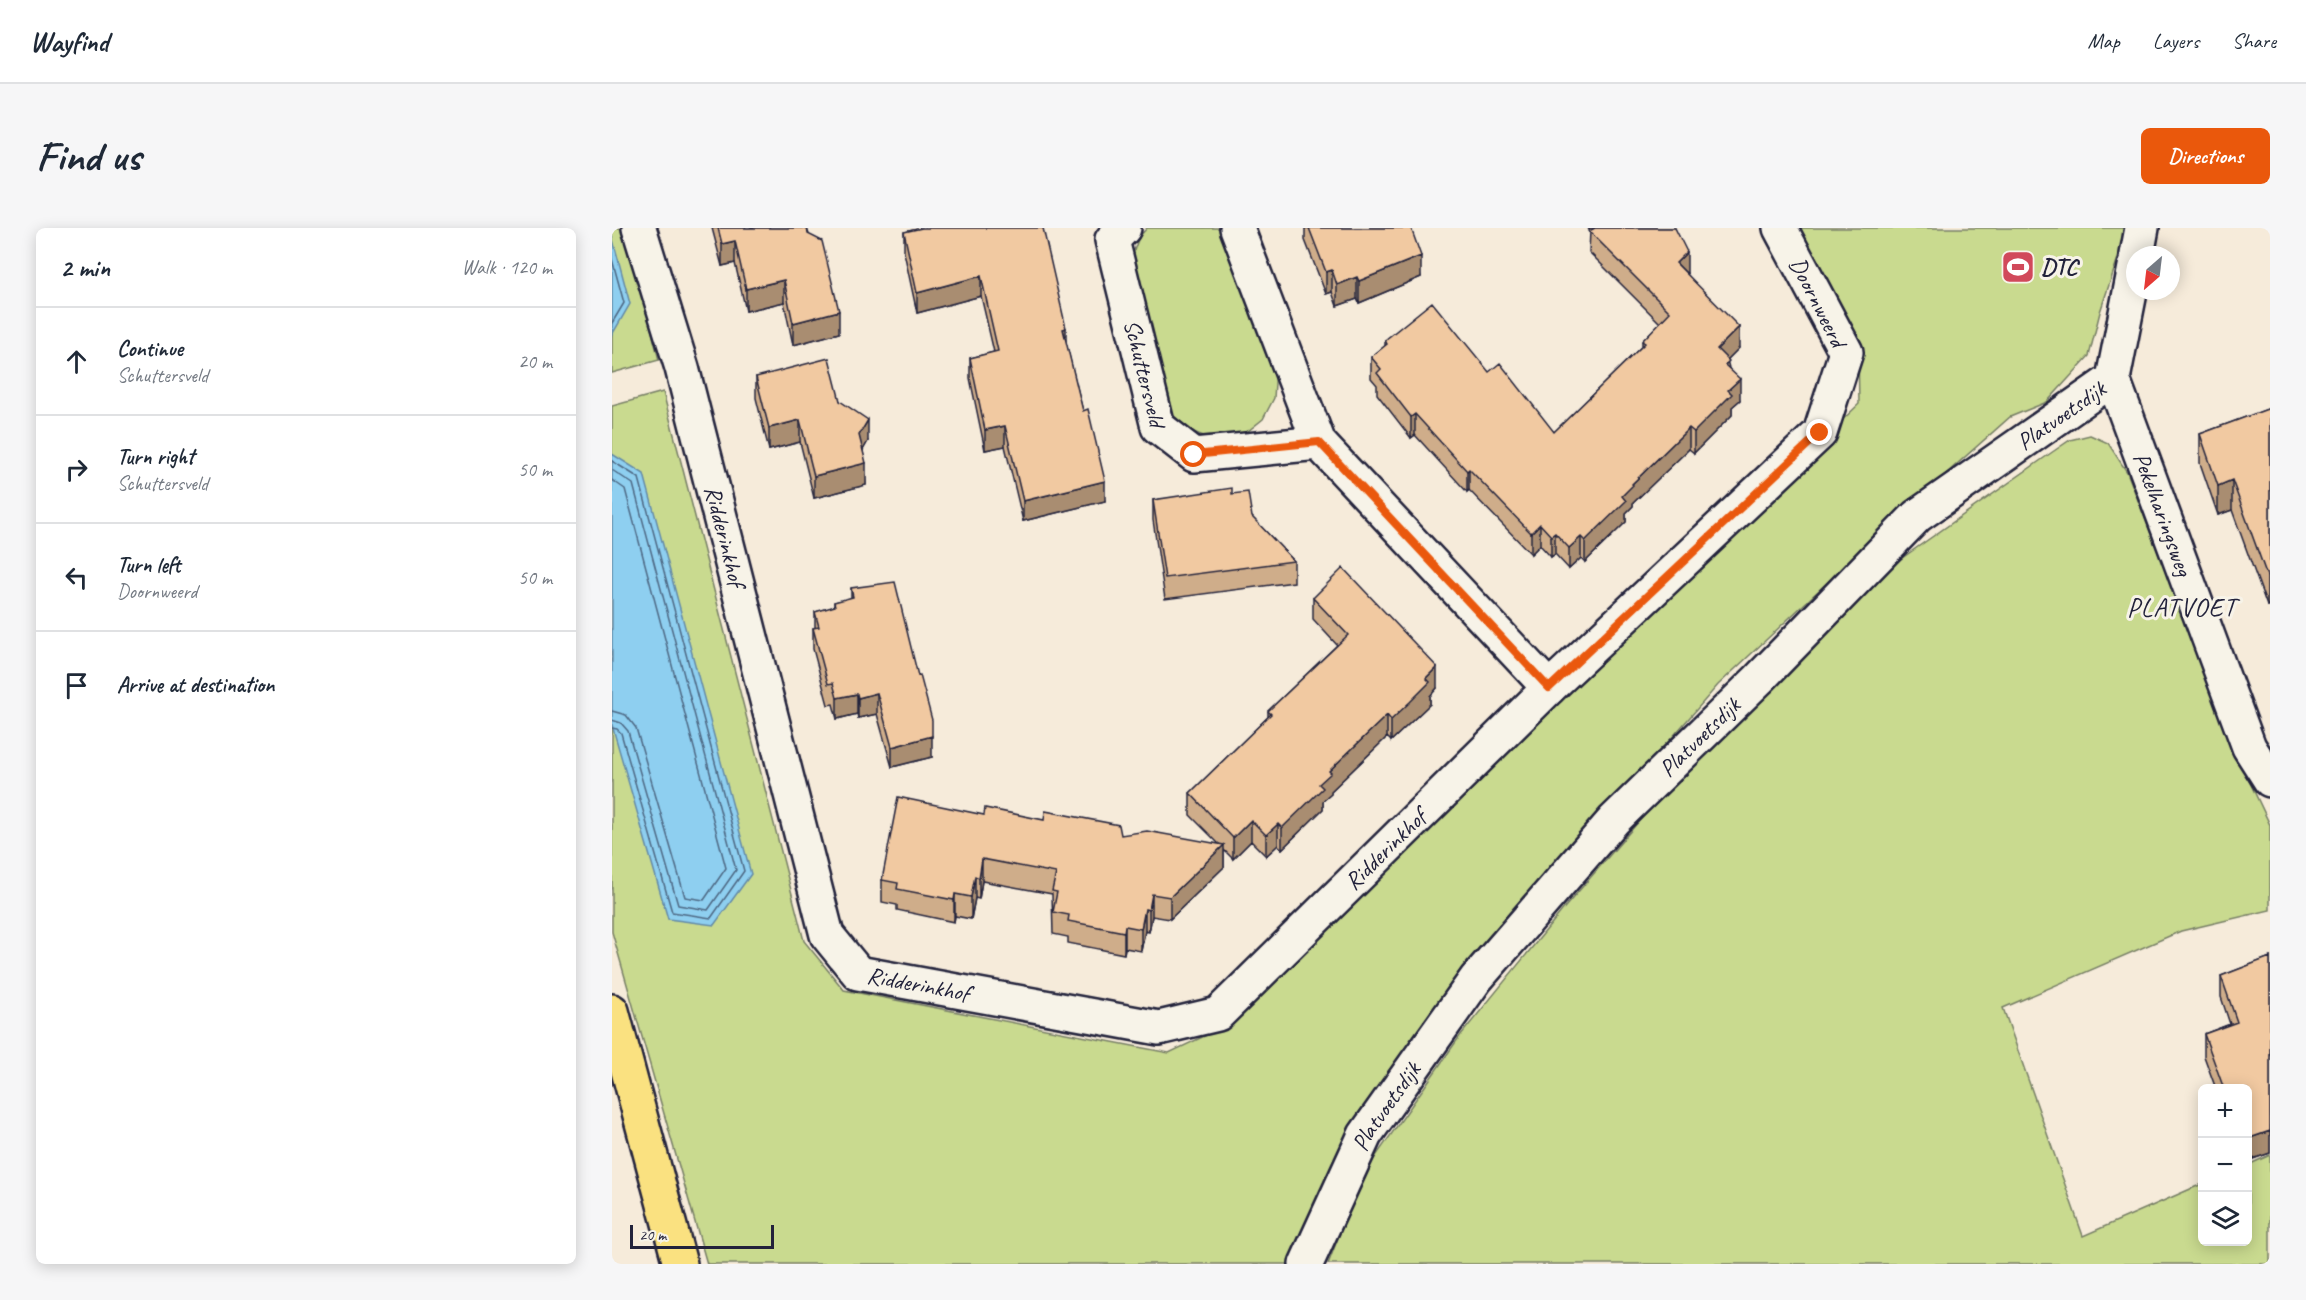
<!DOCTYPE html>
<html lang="en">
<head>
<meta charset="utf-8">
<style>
	:root { --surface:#fff; --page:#f6f6f7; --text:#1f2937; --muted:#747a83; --line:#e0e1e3; --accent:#ea580c }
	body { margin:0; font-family:Caveat,sans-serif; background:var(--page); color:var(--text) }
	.controls { position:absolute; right:18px; bottom:18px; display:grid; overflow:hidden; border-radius:9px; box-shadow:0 3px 15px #0003 }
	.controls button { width:54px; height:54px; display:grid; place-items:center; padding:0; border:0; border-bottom:2px solid var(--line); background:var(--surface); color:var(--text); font:30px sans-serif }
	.compass { position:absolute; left:1514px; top:18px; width:54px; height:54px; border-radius:50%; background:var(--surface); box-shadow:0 3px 15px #0003; rotate:208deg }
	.scale { position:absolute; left:18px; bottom:15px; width:144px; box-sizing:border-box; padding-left:6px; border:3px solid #22223b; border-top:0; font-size:16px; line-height:21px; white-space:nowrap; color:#22223b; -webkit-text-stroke:4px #f7f3e8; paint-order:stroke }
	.stop { position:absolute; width:18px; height:18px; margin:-14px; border:4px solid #ea580c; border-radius:50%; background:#fff }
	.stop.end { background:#ea580c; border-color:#fff; box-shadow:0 2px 6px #0008 }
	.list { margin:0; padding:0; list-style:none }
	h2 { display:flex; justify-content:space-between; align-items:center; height:78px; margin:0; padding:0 24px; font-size:26px }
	h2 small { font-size:20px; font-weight:400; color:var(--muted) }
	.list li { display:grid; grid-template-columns:39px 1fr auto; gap:18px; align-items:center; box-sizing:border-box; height:108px; padding:0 24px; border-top:2px solid var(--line) }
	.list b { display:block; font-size:22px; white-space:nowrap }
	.list p { margin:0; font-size:20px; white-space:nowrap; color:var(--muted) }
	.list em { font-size:20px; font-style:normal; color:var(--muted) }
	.icon { flex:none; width:33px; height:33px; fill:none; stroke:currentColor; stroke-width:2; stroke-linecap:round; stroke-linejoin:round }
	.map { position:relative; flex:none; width:1658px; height:1036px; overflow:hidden; border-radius:9px }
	header { display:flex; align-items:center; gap:36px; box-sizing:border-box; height:84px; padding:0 30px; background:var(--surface); border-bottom:2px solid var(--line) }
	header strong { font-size:28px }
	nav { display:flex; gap:33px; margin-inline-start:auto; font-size:21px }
	.intro { display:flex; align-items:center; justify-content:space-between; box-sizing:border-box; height:144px; padding:0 36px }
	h1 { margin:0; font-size:42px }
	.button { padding:15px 27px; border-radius:9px; background:var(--accent); color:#fff; font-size:21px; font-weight:700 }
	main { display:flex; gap:36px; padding:0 36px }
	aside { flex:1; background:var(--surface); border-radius:9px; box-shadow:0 3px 15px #0003 }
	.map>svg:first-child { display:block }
	.green { fill:#c9da8f; stroke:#767e65; stroke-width:1.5 }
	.water { fill:#8ecff0; stroke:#638aa8; stroke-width:1.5 }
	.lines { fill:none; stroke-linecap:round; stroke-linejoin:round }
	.shore { stroke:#4d6783; stroke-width:1.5 }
	.minor-casing { stroke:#22223b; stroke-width:38 }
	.major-casing { stroke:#22223b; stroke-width:38 }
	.minor { stroke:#f7f3e8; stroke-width:33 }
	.major { stroke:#fae180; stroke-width:33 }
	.wall { fill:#cfad8a; stroke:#22223b; stroke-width:1.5 }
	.shaded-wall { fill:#a98d71; stroke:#22223b; stroke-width:1.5 }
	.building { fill:#f1c9a1; stroke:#22223b; stroke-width:1.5 }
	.route { stroke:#ea580c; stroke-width:8 }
	.labels { text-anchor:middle; stroke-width:6; stroke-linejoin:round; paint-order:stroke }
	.poi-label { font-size:24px; font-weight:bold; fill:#22223b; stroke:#f7f3e8; text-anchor:start }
	.street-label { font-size:24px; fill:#22223b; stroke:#f7f3e8 }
	.neighbourhood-label { font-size:26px; letter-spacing:1.5px; fill:#22223b; stroke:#f7f3e8 }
</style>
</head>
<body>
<header>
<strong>Wayfind</strong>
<nav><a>Map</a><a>Layers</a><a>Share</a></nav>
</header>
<div class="intro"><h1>Find us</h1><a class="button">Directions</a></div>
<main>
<aside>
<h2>2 min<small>Walk · 120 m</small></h2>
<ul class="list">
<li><svg class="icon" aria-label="ahead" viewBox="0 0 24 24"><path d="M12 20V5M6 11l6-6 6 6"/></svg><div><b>Continue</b><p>Schuttersveld</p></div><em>20 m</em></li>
<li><svg class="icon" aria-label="right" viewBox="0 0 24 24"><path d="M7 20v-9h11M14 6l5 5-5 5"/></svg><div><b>Turn right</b><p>Schuttersveld</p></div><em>50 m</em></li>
<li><svg class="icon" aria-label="left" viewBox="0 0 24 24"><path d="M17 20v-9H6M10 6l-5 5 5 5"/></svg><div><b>Turn left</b><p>Doornweerd</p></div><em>50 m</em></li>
<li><svg class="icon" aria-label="arrive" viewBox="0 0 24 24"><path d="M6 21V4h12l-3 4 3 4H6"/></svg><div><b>Arrive at destination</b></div></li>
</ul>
</aside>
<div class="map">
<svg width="1658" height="1036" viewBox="0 0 1658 1036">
	<rect width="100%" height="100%" fill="#f6ebda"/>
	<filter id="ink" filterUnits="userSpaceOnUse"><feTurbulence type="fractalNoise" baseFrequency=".0167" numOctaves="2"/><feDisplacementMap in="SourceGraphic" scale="12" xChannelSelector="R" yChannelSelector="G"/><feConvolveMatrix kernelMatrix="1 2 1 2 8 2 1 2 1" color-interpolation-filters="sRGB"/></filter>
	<g filter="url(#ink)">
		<path class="green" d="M 0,0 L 14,0 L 47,132 L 0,145 Z
			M 535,0 L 607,0 L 664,140 L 662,170 L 651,191 L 636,203 L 604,213 L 579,203 L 561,187 L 549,159 L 520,28 L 527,9 Z
			M 1185,0 L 1516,0 L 1488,84 L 1477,128 L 1435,174 L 1398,189 L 1272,301 L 1106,457 L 896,697 L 682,1036 L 95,1036 L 0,704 L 0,178 L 51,164 L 192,713 L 232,762 L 557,825 L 595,807 L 1247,176 L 1246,117 Z
			M 1478,207 L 1496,215 L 1515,244 L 1623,523 L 1658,597 L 1658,682 L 1569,703 L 1391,780 L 1471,1008 L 1590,956 L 1590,1014 L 1636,1014 L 1636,937 L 1658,927 L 1658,1036 L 716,1036 L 750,948 L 848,808 L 953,679 L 1053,563 L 1249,359 L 1439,225 L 1458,212 Z"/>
		<path class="water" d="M 0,8 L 18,76 L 0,107 Z
			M 0,226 L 32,246 L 139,646 L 102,697 L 56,691 L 0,497 Z"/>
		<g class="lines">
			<path class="shore" d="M 0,31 L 12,75 L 0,95
				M 0,233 L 27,250 L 132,643 L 99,690 L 60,684 L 9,505 L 5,501 L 0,500
				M 0,242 L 21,256 L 124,642 L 96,682 L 66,677 L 16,503 L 9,495 L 0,492
				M 0,252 L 13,261 L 114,640 L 92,672 L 73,669 L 24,500 L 14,487 L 0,483"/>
			<defs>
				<g id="minor">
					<path id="s1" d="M 27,0 L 70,140 L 215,707 L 246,745 L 547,800 L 606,786 L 937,460 L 1208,205 L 1234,124 L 1168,0"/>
					<path id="s2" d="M 512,0 L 500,12 L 546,199 L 582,227 L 707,215"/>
					<path d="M 625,0 L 707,215 L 937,460"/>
					<path d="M 1525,27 L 1530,0"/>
					<path id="s3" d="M 1501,151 L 1637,519 L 1658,552"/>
					<path id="s4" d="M 694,1036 L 753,907 L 864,751 L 1002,592 L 1147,451 L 1305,288 L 1501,151 L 1523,39"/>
				</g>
				<path id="major" d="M 0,783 L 68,1036"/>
			</defs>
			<use href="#minor" class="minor-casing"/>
			<use href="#major" class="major-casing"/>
			<use href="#minor" class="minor"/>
			<use href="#major" class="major"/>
		</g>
		<path class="wall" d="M 100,0 L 195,0 L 227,105 L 181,117 L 172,74 L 134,83 L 123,35 L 110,38 Z
			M 310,0 L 454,115 L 493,273 L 411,293 L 393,218 L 373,222 L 358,150 L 358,130 L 382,124 L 369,68 L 305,85 L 292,24 L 292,4 Z
			M 693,0 L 799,0 L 809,49 L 747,75 L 745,71 L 725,78 L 720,64 L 714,66 L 693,12 Z
			M 976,0 L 1063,0 L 1075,46 L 1127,120 L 1115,132 L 1117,140 L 1128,172 L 1120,179 L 1120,187 L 1082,225 L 1077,221 L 1021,275 L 1021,278 L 1014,285 L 1014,294 L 973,334 L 969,330 L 957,341 L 943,326 L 939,329 L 928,317 L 919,326 L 857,262 L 855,264 L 803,207 L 799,210 L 765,166 L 765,157 L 759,150 L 759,129 L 773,118 L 773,112 L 877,144 L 942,204 L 1030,118 L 1030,113 L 1048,95 L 977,24 L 978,3 Z
			M 144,149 L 228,173 L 256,213 L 251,222 L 254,257 L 202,270 L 188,214 L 157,222 L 144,170 Z
			M 1658,180 L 1658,376 L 1655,378 L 1620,282 L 1606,287 L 1588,235 L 1588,206 Z
			M 620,266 L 640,289 L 682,333 L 682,354 L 553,371 L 541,292 L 541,272 Z
			M 239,360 L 320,529 L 280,539 L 265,486 L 246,490 L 245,486 L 225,491 L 221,476 L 216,477 L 201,421 L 201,400 L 203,400 L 203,384 L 222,379 L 222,374 L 239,370 Z
			M 701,370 L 825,460 L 818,468 L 818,476 L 779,513 L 775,509 L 719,563 L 719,566 L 711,573 L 711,581 L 670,621 L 666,617 L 654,628 L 639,613 L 621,631 L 612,622 L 612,639 L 558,691 L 540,688 L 537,704 L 533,703 L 529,723 L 513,720 L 512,726 L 456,715 L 456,709 L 441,706 L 440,666 L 370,653 L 367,671 L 363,670 L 359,691 L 343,688 L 342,694 L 285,682 L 285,677 L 270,674 L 270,652 L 372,587 L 432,592 L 509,607 L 607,616 L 578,587 L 578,565 L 656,489 L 656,483 L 725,417 L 701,391 Z
			M 1658,729 L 1658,925 L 1635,933 L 1635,861 L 1604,861 L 1592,828 L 1592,806 L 1618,796 L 1609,769 L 1609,748 Z"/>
		<path class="shaded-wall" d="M 123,13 L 123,35 L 110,38 L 110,16 Z
			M 1075,24 L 1075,46 L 1064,35 Z
			M 809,28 L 809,49 L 747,75 L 747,53 Z
			M 720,42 L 720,64 L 714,66 L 714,44 Z
			M 369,48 L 369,68 L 305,85 L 305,65 Z
			M 745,49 L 745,71 L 725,78 L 725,57 Z
			M 172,52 L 172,74 L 134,83 L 134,61 Z
			M 227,83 L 227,105 L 181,117 L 181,95 Z
			M 1127,99 L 1127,120 L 1105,142 L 1105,121 Z
			M 454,100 L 454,120 L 451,101 Z
			M 1128,151 L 1128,172 L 1120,179 L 1120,187 L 1082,225 L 1082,204 L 1116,162 Z
			M 803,186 L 803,207 L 799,210 L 799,189 Z
			M 188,192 L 188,214 L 157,222 L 157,200 Z
			M 256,192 L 256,213 L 247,229 L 247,207 Z
			M 393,198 L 393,218 L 373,222 L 373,202 Z
			M 1077,200 L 1077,221 L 1021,275 L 1021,278 L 1014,285 L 1014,294 L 973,334 L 973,313 L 1020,256 Z
			M 254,235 L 254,257 L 202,270 L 202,248 Z
			M 857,241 L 857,262 L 855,264 L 855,243 Z
			M 1620,252 L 1620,282 L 1606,287 L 1606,258 Z
			M 493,253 L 493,273 L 411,293 L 411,273 Z
			M 928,296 L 928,317 L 919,326 L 919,305 Z
			M 943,305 L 943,326 L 939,329 L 939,308 Z
			M 969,309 L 969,330 L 957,341 L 957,320 Z
			M 1658,347 L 1658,376 L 1655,378 L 1655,348 Z
			M 825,439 L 825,460 L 818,468 L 818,476 L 779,513 L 779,492 L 814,450 Z
			M 265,465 L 265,486 L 246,490 L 246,470 Z
			M 245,466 L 245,486 L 225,491 L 225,470 Z
			M 775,487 L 775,509 L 719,563 L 719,566 L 711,573 L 711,581 L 670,621 L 670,600 L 717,543 Z
			M 320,508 L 320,529 L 280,539 L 280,519 Z
			M 639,592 L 639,613 L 621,631 L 621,610 Z
			M 666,596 L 666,617 L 654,628 L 654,607 Z
			M 612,617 L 612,639 L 558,691 L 558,669 Z
			M 370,631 L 370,653 L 367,671 L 367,650 Z
			M 363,648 L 363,670 L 359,691 L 359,669 Z
			M 343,666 L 343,688 L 342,694 L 342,672 Z
			M 540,666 L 540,688 L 537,704 L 537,682 Z
			M 533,681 L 533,703 L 529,723 L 529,701 Z
			M 513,698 L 513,720 L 512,726 L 512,704 Z
			M 1658,903 L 1658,925 L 1635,933 L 1635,911 Z"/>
		<path class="building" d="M 106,0 L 195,0 L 196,6 L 210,13 L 227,83 L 181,95 L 172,52 L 134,61 L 123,13 L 110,16 Z
			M 310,0 L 431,0 L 454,100 L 451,101 L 471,183 L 476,181 L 493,253 L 411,273 L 393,198 L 373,202 L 358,130 L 386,123 L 369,48 L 305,65 L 292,4 Z
			M 697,0 L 799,0 L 809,28 L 747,53 L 745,49 L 725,57 L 720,42 L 714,44 Z
			M 983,0 L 1063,0 L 1075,24 L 1064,35 L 1127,99 L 1105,121 L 1117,133 L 1113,137 L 1128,151 L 1116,162 L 1120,166 L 1082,204 L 1077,200 L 1020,256 L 1021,257 L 1010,268 L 1014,273 L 973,313 L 969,309 L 957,320 L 943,305 L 939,308 L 928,296 L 919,305 L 857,241 L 855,243 L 803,186 L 799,189 L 765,145 L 769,141 L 759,129 L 775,116 L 773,112 L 820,74 L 877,144 L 888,135 L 942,204 L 1033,115 L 1030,113 L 1058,84 L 977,3 Z
			M 217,130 L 228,173 L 256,192 L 247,207 L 254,235 L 202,248 L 188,192 L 157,200 L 144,149 Z
			M 1658,180 L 1658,347 L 1655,348 L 1620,252 L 1606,258 L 1588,206 Z
			M 620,260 L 620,266 L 636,264 L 640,289 L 682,333 L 553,350 L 541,272 Z
			M 731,340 L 825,439 L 814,450 L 818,454 L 798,474 L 779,492 L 775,487 L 717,543 L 719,545 L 707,556 L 711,560 L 670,600 L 666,596 L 654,607 L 639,592 L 621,610 L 578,565 L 659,486 L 656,483 L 736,407 L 701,370 Z
			M 283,354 L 306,448 L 308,447 L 320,492 L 320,508 L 280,519 L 265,465 L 246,470 L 245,466 L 225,470 L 221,455 L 216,456 L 201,400 L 207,399 L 203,384 L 223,378 L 222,374 L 241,369 L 239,360 Z
			M 286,569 L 372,587 L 373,580 L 432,592 L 433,583 L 507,597 L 509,607 L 535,603 L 612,617 L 558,669 L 540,666 L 537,682 L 533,681 L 529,701 L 513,698 L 512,704 L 456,693 L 457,687 L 441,684 L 445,664 L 440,663 L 444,645 L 370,631 L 367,650 L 363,648 L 359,669 L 343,666 L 342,672 L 285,661 L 286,655 L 270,652 Z
			M 1658,729 L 1658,903 L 1635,911 L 1635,861 L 1612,861 L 1592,806 L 1625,794 L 1609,748 Z"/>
	</g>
	<g class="lines" filter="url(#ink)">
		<path class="route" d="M 582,227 L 707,214 L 937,460 L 1208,205"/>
	</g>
	<defs>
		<symbol id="stadium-square" viewBox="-11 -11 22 22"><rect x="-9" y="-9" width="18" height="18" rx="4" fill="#d1495b" stroke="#f7f3e8"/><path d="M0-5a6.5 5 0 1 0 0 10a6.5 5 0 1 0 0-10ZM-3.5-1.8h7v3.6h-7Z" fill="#fff"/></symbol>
	</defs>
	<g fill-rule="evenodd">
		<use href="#stadium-square" x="1387" y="20" width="38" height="38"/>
	</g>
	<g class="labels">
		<g class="poi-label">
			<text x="1429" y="47">DTC</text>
		</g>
		<g class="street-label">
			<text transform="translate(1206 74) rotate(63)" y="8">Doornweerd</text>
			<text dy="8" stroke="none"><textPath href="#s2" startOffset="154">Schuttersveld</textPath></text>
			<text dy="8" stroke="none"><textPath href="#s4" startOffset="1149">Platvoetsdijk</textPath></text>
			<text dy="8" stroke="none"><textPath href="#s3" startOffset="144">Pekelharingsweg</textPath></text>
			<text dy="8" stroke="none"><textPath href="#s1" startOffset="320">Ridderinkhof</textPath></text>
			<text dy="8" stroke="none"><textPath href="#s4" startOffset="663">Platvoetsdijk</textPath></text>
			<text dy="8" stroke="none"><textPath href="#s1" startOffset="1382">Ridderinkhof</textPath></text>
			<text dy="8" stroke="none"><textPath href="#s1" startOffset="842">Ridderinkhof</textPath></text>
			<text dy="8" stroke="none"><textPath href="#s4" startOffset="177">Platvoetsdijk</textPath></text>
		</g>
		<g class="neighbourhood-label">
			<text x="1570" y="388">PLATVOET</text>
		</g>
	</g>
</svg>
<div class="controls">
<button>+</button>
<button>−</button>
<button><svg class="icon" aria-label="layers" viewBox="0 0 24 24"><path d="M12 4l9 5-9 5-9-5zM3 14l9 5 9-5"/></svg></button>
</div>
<svg class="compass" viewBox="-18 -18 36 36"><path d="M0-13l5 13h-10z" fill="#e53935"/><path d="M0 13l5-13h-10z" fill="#747a83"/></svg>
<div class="scale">20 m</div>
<div class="stop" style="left:582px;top:227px"></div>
<div class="stop end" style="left:1208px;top:205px"></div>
</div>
</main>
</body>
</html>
